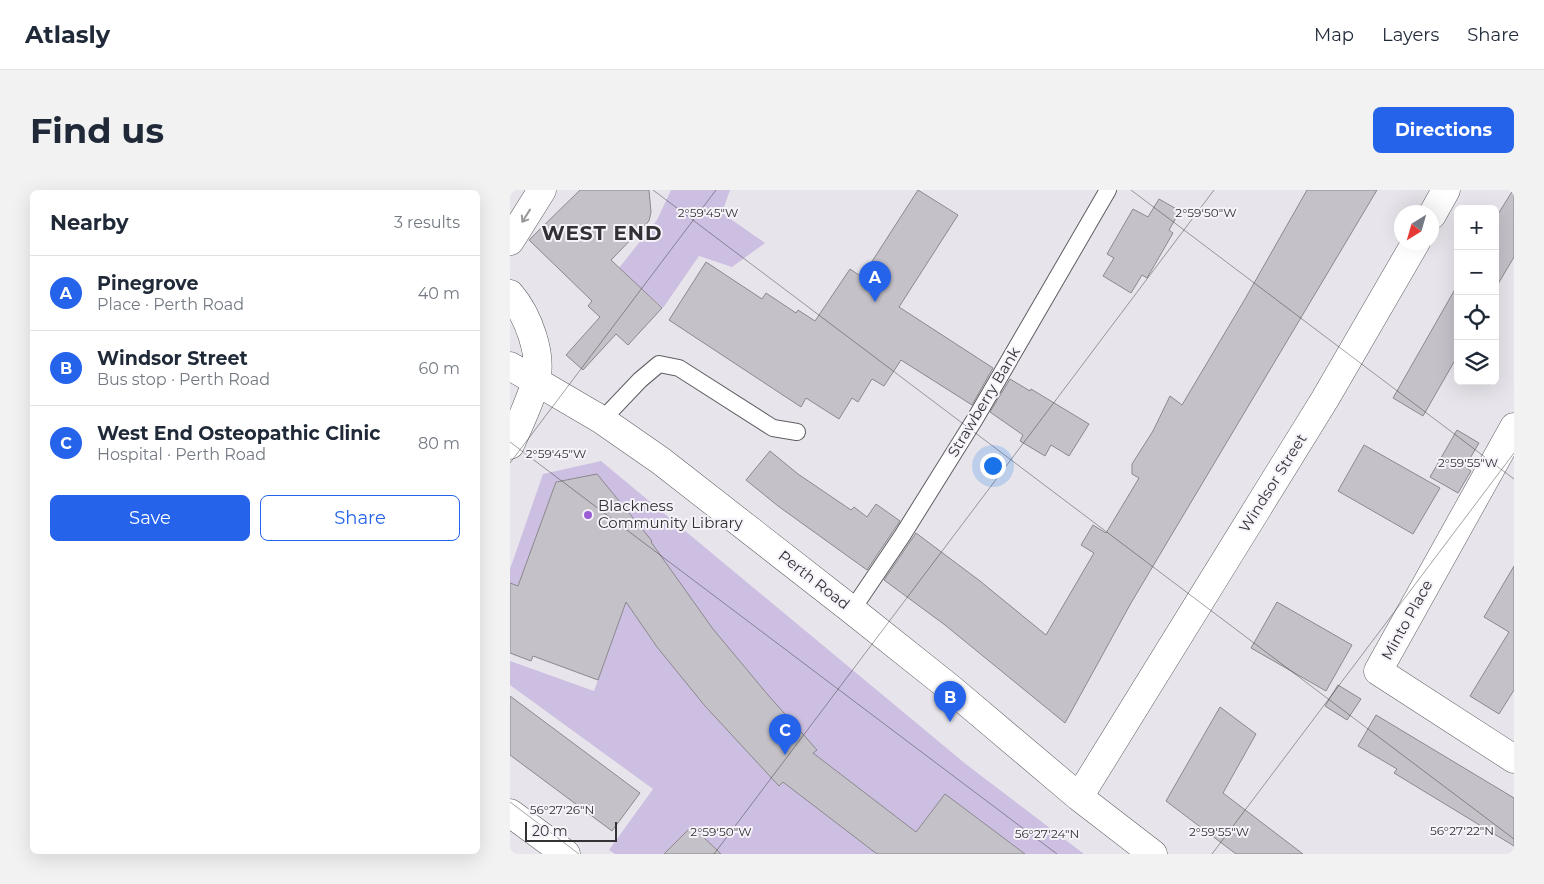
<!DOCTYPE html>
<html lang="en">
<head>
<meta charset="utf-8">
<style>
	:root { --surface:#fff; --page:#f2f2f3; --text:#1f2937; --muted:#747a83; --line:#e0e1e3; --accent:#2563eb }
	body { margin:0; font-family:Montserrat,sans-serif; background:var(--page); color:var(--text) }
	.controls { position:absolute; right:15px; top:15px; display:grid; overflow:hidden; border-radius:8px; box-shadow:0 5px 20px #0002 }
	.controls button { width:45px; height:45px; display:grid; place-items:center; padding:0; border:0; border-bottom:1px solid var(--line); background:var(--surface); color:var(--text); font:25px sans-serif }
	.compass { position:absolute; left:884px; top:15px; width:45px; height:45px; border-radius:50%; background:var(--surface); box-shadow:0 5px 20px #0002; rotate:217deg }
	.scale { position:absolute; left:15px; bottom:12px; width:92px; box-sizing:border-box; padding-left:5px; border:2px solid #333235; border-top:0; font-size:14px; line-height:18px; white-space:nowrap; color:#333235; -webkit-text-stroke:4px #f5f2f9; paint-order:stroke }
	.you { position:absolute; left:482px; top:275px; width:18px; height:18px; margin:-12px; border:4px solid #fff; border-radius:50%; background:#1a73e8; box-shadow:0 0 0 8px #1a73e833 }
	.badge { display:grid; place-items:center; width:32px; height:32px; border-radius:50%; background:var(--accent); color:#fff; font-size:16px; font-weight:700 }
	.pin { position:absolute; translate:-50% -41px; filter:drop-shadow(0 1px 2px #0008) }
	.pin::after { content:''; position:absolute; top:26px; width:18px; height:15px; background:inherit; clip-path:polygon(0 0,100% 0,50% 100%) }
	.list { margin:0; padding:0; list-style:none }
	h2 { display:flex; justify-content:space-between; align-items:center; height:65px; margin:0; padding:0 20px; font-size:21px }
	h2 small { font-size:16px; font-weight:400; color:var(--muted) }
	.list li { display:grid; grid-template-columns:32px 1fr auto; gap:15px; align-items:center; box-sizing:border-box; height:75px; padding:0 20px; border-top:1px solid var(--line) }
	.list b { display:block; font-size:19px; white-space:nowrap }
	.list p { margin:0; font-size:16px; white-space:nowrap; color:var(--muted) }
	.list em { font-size:16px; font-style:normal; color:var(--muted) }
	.actions { display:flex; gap:10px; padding:15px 20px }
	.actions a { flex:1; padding:11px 0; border:1px solid var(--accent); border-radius:8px; text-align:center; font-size:18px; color:var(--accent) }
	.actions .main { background:var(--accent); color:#fff }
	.icon { flex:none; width:28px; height:28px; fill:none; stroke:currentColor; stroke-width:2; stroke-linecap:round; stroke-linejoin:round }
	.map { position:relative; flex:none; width:1004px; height:664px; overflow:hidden; border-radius:8px }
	header { display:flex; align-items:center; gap:30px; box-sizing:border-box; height:70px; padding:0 25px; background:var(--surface); border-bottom:1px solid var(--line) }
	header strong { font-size:24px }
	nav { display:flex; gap:28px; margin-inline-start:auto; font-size:18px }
	.intro { display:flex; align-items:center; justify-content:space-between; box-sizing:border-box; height:120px; padding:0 30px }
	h1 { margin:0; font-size:35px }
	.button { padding:12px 22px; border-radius:8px; background:var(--accent); color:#fff; font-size:18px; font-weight:700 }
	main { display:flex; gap:30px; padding:0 30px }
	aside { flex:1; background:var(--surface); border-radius:8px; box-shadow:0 5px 20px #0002 }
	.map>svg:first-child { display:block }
	.green { fill:#cdbfe1 }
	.building { fill:#c4c2c8; stroke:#8b888e }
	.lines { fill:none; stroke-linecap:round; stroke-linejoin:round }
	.lane-casing { stroke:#5f5d62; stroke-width:18 }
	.street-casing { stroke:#5f5d62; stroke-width:29 }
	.secondary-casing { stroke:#5f5d62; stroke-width:29 }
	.lane { stroke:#fff; stroke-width:16 }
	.street { stroke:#fff; stroke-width:28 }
	.secondary { stroke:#fff; stroke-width:28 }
	.oneway { stroke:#99989a }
	.ticks { fill:none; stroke:#333235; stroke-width:1; stroke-opacity:0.45 }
	.poi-dot { fill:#985dd5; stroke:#f5f2f9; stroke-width:2 }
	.labels { text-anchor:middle; stroke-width:4; stroke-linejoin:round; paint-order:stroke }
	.street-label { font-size:15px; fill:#333235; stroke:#f5f2f9 }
	.poi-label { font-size:15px; fill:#333235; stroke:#f5f2f9; text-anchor:start }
	.district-label { font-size:20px; font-weight:bold; letter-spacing:1px; fill:#323035; stroke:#f5f2f9 }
	.ticks-label { font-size:12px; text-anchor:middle; fill:#333235; stroke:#f5f2f9; stroke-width:4; stroke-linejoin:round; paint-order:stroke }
</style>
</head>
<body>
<header>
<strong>Atlasly</strong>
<nav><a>Map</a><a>Layers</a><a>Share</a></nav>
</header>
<div class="intro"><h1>Find us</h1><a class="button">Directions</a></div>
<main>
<aside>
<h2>Nearby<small>3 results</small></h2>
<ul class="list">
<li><span class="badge">A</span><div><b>Pinegrove</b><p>Place · Perth Road</p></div><em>40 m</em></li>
<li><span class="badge">B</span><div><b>Windsor Street</b><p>Bus stop · Perth Road</p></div><em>60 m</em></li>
<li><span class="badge">C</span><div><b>West End Osteopathic Clinic</b><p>Hospital · Perth Road</p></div><em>80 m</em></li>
</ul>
<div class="actions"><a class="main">Save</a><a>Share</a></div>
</aside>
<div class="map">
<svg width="1004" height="664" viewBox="0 0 1004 664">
	<rect width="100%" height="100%" fill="#e7e5eb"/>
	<path class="green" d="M 161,0 L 220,0 L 212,23 L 255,53 L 222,77 L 189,66 L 153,118 L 109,78 L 147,30 Z
		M 91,271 L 457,575 L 574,664 L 105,664 L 99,660 L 143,599 L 0,495 L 0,471 L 84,501 L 108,434 L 0,393 L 0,379 L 33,284 Z"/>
	<path class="building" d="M 70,0 L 139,0 L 141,22 L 139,31 L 101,70 L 152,118 L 118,155 L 106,144 L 73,180 L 56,165 L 90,127 L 78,116 L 82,111 L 19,50 Z
		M 408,0 L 448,25 L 389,117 L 483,178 L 462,215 L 391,170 L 374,196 L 362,189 L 348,212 L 342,208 L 329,229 L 296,208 L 291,217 L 159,130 L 196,72 L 252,109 L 256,103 L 286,123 L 288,120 L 305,131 L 340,79 L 352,87 Z
		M 797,0 L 867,0 L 621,413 L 555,533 L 435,435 L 374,390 L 406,343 L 470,391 L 536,445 L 584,363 L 571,355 L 583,335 L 596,343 L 629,288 L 622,284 L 622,274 L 643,241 L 660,206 L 672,215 L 735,109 Z
		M 1003,0 L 1004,0 L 1004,67 L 985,99 L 985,29 Z
		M 649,9 L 670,21 L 659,40 L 663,43 L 637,88 L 632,85 L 621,103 L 593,86 L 604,68 L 597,64 L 623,19 L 638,27 Z
		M 948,94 L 948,165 L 913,226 L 883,208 Z
		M 500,189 L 520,201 L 521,199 L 579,234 L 559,266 L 541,255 L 535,266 L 510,251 L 513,245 L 480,222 Z
		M 947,240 L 969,253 L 955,277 L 961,281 L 948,303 L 920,287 Z
		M 854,255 L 930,298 L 903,344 L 828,301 Z
		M 260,261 L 288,284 L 341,320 L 344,317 L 357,327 L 366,314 L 390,331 L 357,380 L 268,316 L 236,290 Z
		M 87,284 L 142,351 L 141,352 L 203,439 L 258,505 L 307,560 L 303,563 L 406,642 L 435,604 L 515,664 L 367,664 L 273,592 L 269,596 L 195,516 L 147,457 L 116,412 L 88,490 L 23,466 L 21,471 L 0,463 L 0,393 L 8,396 L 46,292 Z
		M 1004,376 L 1004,500 L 989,524 L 960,506 L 999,442 L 974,427 Z
		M 767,412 L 842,455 L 816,501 L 741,458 Z
		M 828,495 L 851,509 L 837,530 L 815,516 Z
		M 0,506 L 130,603 L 102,641 L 0,565 Z
		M 710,517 L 746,544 L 713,603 L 793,664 L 726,664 L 656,611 Z
		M 866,525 L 1004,608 L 1004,656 L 884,583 L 887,579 L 848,556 Z
		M 182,636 L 211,664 L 154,664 Z"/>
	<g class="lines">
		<defs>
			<path id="lane" d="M 92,230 L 130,190 L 149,174 L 169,178 L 263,238 L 287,242
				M 342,420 L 392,346 L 465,229 L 598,0"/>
			<path id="street" d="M 0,51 L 32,0
				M 1004,237 L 868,481 L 1004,569
				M 0,623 L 56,664"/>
			<path id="secondary" d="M 922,25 L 936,0
				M 0,104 C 18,125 34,166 25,194 C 19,214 9,235 0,255
				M 0,176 L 92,230 L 151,271 L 342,420 L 440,498 L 569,607 L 643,664
				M 569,607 L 815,209 L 906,52"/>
		</defs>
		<use href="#lane" class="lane-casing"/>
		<use href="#street" class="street-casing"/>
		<use href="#secondary" class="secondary-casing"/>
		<use href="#lane" class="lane"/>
		<use href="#street" class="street"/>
		<use href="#secondary" class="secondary"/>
	</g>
	<defs><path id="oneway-shaft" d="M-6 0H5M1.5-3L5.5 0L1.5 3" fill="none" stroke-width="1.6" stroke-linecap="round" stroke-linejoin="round" transform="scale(1.25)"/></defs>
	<use class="oneway" href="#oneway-shaft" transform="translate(16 26) rotate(122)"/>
	<path class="ticks" d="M 143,0 L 1004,649M 621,0 L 1004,289M 0,252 L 547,664M 0,273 L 206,0M 0,612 L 69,664M 204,664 L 704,0M 702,664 L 1004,263"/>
	<circle class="poi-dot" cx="78" cy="325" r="5"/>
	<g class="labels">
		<g class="street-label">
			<text transform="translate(474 212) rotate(-59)" y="5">Strawberry Bank</text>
			<text transform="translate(763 293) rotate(-58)" y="5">Windsor Street</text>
			<text transform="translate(304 390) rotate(38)" y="5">Perth Road</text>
			<text transform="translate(897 430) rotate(-61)" y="5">Minto Place</text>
		</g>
		<g class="poi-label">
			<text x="88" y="321">Blackness<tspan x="88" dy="17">Community Library</tspan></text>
		</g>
		<g class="district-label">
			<text x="92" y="50">WEST END</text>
		</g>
	</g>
	<g class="ticks-label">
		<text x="198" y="27">2°59'45"W</text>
		<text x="696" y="27">2°59'50"W</text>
		<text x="46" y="268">2°59'45"W</text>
		<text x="958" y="277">2°59'55"W</text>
		<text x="52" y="624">56°27'26"N</text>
		<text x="952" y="645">56°27'22"N</text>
		<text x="211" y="646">2°59'50"W</text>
		<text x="709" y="646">2°59'55"W</text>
		<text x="537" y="648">56°27'24"N</text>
	</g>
</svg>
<div class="controls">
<button>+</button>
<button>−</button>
<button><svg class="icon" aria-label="locate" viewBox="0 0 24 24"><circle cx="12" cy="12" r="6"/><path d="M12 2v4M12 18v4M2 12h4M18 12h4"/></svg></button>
<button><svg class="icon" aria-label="layers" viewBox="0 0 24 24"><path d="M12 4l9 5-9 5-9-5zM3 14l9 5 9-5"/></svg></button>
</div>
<svg class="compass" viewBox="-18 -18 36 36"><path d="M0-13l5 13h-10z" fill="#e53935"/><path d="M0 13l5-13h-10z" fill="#747a83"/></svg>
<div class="scale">20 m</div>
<div class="you"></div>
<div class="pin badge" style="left:365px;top:112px">A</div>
<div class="pin badge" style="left:440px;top:532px">B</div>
<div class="pin badge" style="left:275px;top:565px">C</div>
</div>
</main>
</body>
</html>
